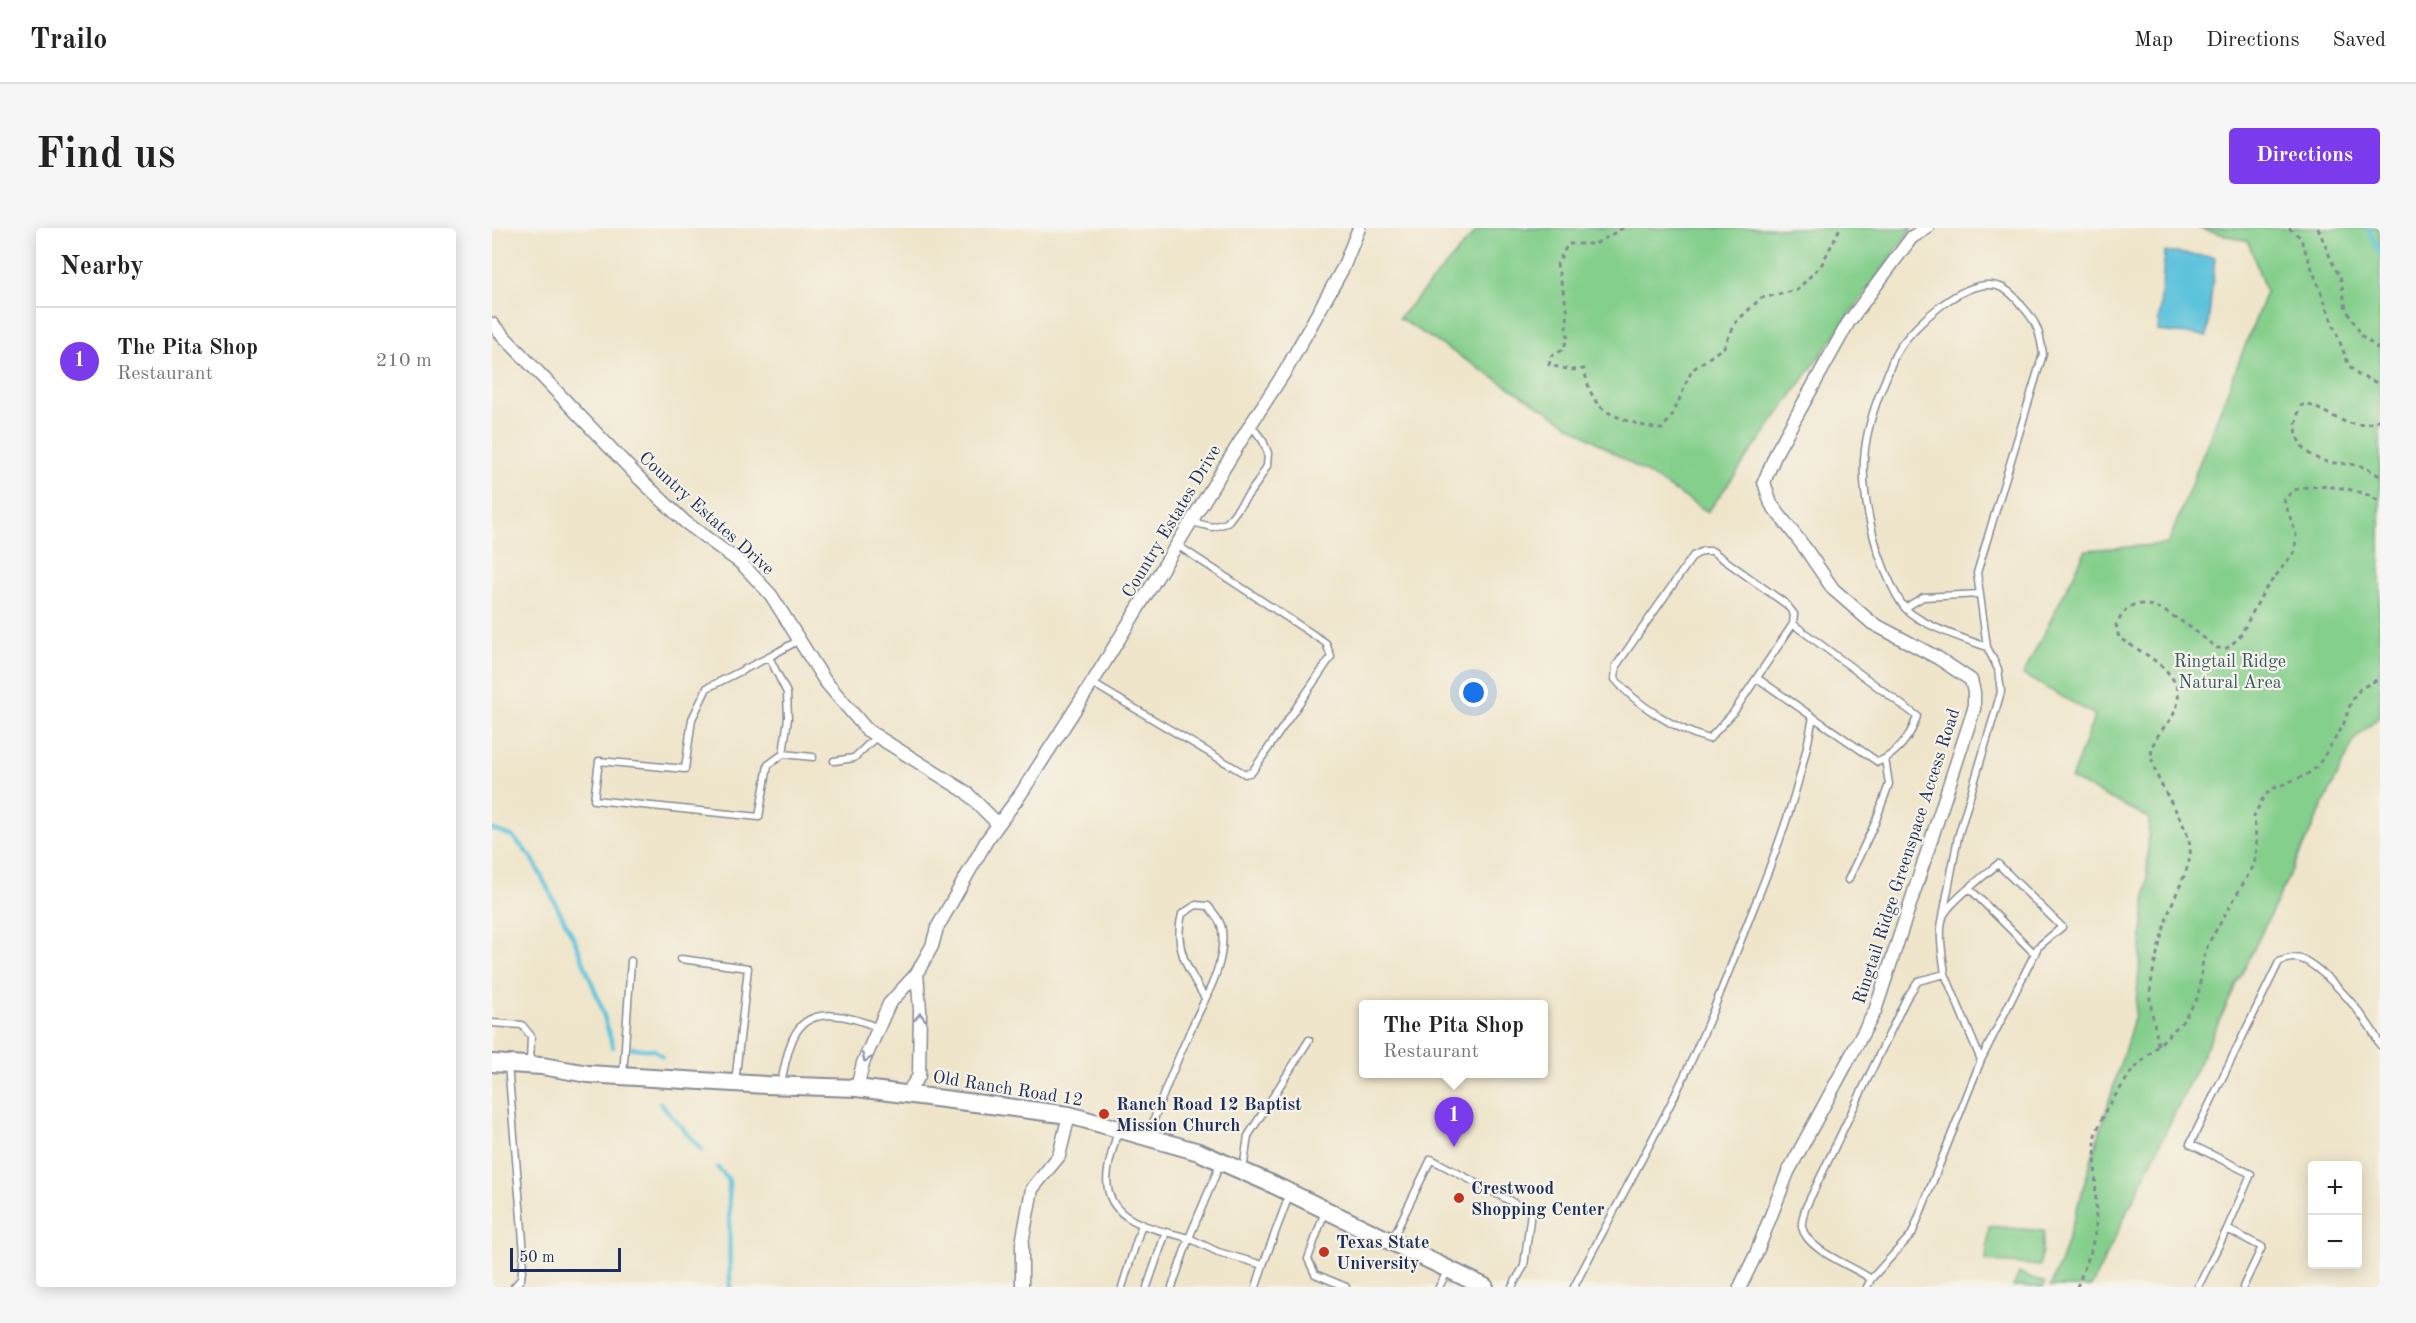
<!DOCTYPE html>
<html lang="en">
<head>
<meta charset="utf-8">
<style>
	:root { --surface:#fff; --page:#f6f6f6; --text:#222; --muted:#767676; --line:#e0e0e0; --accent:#7c3aed }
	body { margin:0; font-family:"Old Standard TT",serif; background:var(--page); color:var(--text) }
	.controls { position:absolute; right:18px; bottom:18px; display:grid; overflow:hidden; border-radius:6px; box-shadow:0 3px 15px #0003 }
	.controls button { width:54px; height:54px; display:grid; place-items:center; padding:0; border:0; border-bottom:2px solid var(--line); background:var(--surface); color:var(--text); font:30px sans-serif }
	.scale { position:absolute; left:18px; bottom:15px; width:111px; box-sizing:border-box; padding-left:6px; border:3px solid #1b2f5e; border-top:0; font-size:16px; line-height:21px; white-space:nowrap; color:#1b2f5e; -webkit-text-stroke:4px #f7f3e8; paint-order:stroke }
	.you { position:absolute; left:982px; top:465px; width:21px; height:21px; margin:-15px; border:4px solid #fff; border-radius:50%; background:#1a73e8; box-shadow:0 0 0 9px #1a73e833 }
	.badge { display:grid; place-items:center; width:39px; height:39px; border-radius:50%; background:var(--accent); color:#fff; font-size:20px; font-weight:700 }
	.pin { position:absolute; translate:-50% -50px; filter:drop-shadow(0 2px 3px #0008) }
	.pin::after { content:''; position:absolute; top:32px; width:21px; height:18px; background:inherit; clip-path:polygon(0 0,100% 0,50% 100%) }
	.popup { position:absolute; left:867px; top:772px; width:189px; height:78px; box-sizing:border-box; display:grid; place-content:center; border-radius:6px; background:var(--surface); filter:drop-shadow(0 2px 4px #0005); font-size:20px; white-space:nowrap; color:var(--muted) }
	.popup b { font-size:22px; color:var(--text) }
	.popup::after { content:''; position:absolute; left:50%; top:100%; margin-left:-12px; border:12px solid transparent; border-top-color:var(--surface) }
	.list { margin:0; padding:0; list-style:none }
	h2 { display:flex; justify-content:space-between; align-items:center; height:78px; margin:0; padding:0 24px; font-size:26px }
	h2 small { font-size:20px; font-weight:400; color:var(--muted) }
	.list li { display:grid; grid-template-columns:39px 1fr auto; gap:18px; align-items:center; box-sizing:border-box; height:108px; padding:0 24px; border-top:2px solid var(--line) }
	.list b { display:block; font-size:22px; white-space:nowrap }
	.list p { margin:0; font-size:20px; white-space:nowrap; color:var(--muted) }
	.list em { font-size:20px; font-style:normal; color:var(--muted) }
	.map { position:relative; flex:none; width:1888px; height:1059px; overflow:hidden; border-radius:6px }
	header { display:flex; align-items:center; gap:36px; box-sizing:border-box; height:84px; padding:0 30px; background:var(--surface); border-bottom:2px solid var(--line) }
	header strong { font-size:28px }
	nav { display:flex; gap:33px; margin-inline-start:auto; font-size:21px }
	.intro { display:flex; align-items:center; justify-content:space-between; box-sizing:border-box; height:144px; padding:0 36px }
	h1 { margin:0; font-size:42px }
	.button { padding:15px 27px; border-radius:6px; background:var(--accent); color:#fff; font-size:21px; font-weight:700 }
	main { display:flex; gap:36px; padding:0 36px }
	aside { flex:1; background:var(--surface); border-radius:6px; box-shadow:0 3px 15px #0003 }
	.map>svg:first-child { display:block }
	.green { fill:#84cf8c; stroke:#507f75; stroke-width:1.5 }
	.water { fill:#5dc3db; stroke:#3c799c; stroke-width:1.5 }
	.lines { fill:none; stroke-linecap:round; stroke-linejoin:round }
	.stream { stroke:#5dc3db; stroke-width:4.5 }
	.service-casing { stroke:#858a94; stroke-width:9 }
	.minor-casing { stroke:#858a94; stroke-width:15 }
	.secondary-casing { stroke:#858a94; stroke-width:20 }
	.path { stroke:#858a94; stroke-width:3; stroke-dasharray:4.5 4.5; stroke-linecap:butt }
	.service { stroke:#fff; stroke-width:6 }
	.minor { stroke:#fff; stroke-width:12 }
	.secondary { stroke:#fff; stroke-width:16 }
	.oneway { stroke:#8d97ae }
	.poi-dot { fill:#c8321e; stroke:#f7f3e8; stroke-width:2 }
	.labels { text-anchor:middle; stroke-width:4.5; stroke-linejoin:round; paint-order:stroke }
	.street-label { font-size:18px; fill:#1b2f5e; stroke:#f7f3e8 }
	.park-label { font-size:18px; fill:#35576a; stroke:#f7f3e8 }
	.poi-label { font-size:18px; font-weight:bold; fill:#1b2f5e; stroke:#f7f3e8; text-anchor:start }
</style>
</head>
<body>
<header>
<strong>Trailo</strong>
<nav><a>Map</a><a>Directions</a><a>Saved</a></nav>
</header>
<div class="intro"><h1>Find us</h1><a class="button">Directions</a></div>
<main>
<aside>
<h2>Nearby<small></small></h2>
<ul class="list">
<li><span class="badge">1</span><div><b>The Pita Shop</b><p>Restaurant</p></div><em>210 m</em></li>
</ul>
</aside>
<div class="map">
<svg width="1888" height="1059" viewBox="0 0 1888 1059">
	<rect width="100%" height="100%" fill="#f7f3e8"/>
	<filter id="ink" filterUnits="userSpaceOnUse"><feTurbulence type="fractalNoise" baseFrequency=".0167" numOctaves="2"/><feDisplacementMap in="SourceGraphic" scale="12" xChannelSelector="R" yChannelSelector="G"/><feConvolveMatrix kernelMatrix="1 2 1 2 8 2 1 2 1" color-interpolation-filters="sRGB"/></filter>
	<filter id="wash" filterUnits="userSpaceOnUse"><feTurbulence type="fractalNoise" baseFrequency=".008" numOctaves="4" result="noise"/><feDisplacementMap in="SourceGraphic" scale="24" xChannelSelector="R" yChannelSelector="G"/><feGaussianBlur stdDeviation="1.35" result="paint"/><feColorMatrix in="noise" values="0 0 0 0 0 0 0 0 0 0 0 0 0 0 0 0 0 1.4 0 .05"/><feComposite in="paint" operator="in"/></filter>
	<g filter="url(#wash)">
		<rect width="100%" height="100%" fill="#efe5cb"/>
		<path class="green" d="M 987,0 L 1420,0 L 1216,284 L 907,90 Z
			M 1705,0 L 1888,0 L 1888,488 L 1863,511 L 1599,1059 L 1558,1059 L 1570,1030 L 1643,787 L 1655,652 L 1657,590 L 1579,551 L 1603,487 L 1531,447 L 1594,322 L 1676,316 L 1774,64 L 1756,13 Z
			M 1497,998 L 1552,1003 L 1548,1038 L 1494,1033 Z
			M 1527,1045 L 1553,1055 L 1552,1059 L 1521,1059 Z"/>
		<path class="water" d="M 1673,24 L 1723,29 L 1715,108 L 1666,103 Z"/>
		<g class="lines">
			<path class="stream" d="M 1876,0 L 1888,26
				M 0,601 L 20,608 L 40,630 L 84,715 L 109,778 L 121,819
				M 140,820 L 162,822 L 170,828
				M 168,875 L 210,922
				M 226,940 L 237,952 L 238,1059"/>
		</g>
	</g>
	<g filter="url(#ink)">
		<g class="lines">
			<defs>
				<path id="service" d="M 700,294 L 720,299 L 735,295 L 765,255 L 775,238 L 776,225 L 771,213 L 759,197
					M 1211,323 L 1220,323 L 1294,376 L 1302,386 L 1301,396 L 1241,485 L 1217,511 C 1185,502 1144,477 1123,451 L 1124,438 L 1201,328 Z
					M 1413,380 L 1431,369 L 1488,366
					M 1301,396 L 1425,488 C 1420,507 1405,526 1386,534 L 1321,489
					M 307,412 L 277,429 L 215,460 L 200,491 L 193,541 L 107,533 L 102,572 L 267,589 L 276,537 L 291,526 L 321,529
					M 277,429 L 295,465 L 296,490 L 291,526
					M 600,455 L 753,546 L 760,544 L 839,429 L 834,415 L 685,317
					M 342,533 L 362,530 L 385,508
					M 1356,652 L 1383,595 L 1397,556 L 1393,531
					M 1478,661 L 1543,726
					M 1451,688 L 1466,609 L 1509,464 L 1506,441 L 1495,419 L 1485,345 L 1551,126 C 1548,105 1545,94 1530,78 C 1524,70 1515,60 1505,58 C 1472,50 1423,96 1406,122 C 1400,131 1397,144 1392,155 C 1368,212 1366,250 1382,310 C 1387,329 1401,366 1413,380 C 1428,397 1473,411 1495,419
					M 189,731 L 256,740 L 243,855
					M 1453,746 C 1451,729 1446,706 1451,689 C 1455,676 1494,646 1506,636 L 1570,699 L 1546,719 L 1489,832
					M 0,795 L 30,797 L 39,808 L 38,835
					M 16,837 L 32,1025 L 29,1051 L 22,1059
					M 131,848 L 139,733
					M 288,857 C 293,841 295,818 305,803 C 323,776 363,790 387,800
					M 626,901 C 623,915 618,928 616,942 C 608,993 659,1000 697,1010 L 729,934
					M 656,909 C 668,872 683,837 699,801 C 710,776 728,747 730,719 C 732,698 729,693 716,678 L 704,677 L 690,686 C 681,719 696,742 713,770
					M 751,942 L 756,908 L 817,812
					M 833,983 L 816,1031 L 823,1046 L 854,1059
					M 1735,1001 L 1770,1019 L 1751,1059
					M 900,1012 L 939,931 L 1039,984 L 1032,1038 L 1020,1059
					M 630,1059 L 650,996
					M 655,1059 L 674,1004
					M 680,1059 L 697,1010 L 726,1024 L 771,1037 L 798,965
					M 764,1059 L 771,1037
					M 947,1059 L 955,1044
					M 1082,1059 C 1115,994 1152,930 1184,865 C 1213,807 1236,745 1260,684 C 1286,620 1309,557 1321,489 L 1265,450
					M 1375,1059 L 1379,1051 L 1420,1006 L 1489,832 L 1453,746 L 1426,753 L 1414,771 L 1313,981 C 1312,986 1309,994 1310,999 C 1315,1023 1360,1037 1379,1051
					M 1706,1059 L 1735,1001 L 1759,946 L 1698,916 L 1787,734 C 1796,730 1804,728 1814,733 C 1839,748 1876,790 1888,817"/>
				<path id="minor" d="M 0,96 L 148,251 L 193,294 L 250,336 L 279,367 L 333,453 L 375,502 L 474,564 L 506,596
					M 365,860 L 371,835 L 397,776 L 425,745 L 440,718 L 445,700 L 495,612 L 528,567 L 600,455 L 759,196 L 794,142 L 851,40 L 867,0
					M 415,865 L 427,848 L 428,782 L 425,745
					M 530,1059 L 530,1015 L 540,961 L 567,928 L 577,887
					M 1248,1059 L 1264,1026 L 1296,944 L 1383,783 L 1482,481 L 1482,464 L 1479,452 L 1446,430 L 1380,395 L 1341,361 L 1313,320 L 1279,276 L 1272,254 L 1285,223 L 1356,95 L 1420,9 L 1435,0"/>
				<path id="secondary" d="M 0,835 L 50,838 L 96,846 L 274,857 L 365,860 L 577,887 L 707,924 L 782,957 L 993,1059"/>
			</defs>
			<use href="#service" class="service-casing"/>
			<use href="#minor" class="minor-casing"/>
			<use href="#secondary" class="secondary-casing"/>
			<path class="path" d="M 1131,0 L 1103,16 L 1076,16 L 1065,36 L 1076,85 L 1074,99 L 1076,111 L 1070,122 L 1059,128 L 1057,137 L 1079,142 L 1092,141 C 1099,171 1104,182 1134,192 C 1146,196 1157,200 1170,201 L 1180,188 L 1200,142 L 1232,119 L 1244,94 L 1269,70 L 1305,62 L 1330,36 L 1348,0
				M 1797,0 L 1808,9 L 1857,138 L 1866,147 L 1888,156
				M 1826,0 L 1843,41 L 1848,47 L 1854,81 L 1870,108 L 1888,122
				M 1888,191 C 1858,207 1841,184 1814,176 L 1809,178 C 1799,200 1804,223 1829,232 C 1842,237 1858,234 1871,239 C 1877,241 1882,245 1888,248
				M 1666,817 C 1664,802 1660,787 1658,772 C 1657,752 1670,704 1677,684 C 1683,666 1695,647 1698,628 C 1702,599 1666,563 1660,532 C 1657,518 1666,506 1675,496 C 1709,453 1658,429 1627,410 L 1624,396 C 1628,391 1633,381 1639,378 C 1663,367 1707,407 1725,420 L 1735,420 L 1747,410 L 1772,363 L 1803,323 L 1804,306 L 1792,272 C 1796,268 1799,264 1803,262 C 1825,254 1870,260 1888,274
				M 1585,1059 L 1599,1023 L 1604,1000 L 1603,907 L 1615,880 L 1640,843 L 1691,793 L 1706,769 L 1711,732 L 1716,716 L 1762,637 L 1765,621 L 1762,588 L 1772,568 L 1782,560 L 1814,547 L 1825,539 L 1851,498 L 1859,474 L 1868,461 L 1888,450"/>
			<use href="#service" class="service"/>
			<use href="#minor" class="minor"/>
			<use href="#secondary" class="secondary"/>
		</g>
		<defs><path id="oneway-chevron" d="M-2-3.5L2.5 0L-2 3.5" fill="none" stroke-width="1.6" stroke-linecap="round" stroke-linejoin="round" transform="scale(1.5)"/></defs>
		<g class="oneway">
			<use href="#oneway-chevron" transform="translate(428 789) rotate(-89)"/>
			<use href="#oneway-chevron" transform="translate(374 830) rotate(112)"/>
		</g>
	</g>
	<g class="poi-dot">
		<circle cx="612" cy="886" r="6"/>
		<circle cx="967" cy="970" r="6"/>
		<circle cx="832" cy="1024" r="6"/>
	</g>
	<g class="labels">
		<g class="street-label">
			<text transform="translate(215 285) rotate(42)" y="6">Country Estates Drive</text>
			<text transform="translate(679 293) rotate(-59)" y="6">Country Estates Drive</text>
			<text transform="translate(1414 628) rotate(-72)" y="6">Ringtail Ridge Greenspace Access Road</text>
			<text transform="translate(516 860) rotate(9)" y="6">Old Ranch Road 12</text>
		</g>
		<g class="park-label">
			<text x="1738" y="439">Ringtail Ridge<tspan x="1738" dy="21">Natural Area</tspan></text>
		</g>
		<g class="poi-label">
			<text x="624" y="882">Ranch Road 12 Baptist<tspan x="624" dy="21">Mission Church</tspan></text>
			<text x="979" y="966">Crestwood<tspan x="979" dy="21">Shopping Center</tspan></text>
			<text x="844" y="1020">Texas State<tspan x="844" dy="21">University</tspan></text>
		</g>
	</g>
</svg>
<div class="controls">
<button>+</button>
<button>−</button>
</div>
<div class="scale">50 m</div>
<div class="you"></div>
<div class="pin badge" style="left:962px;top:919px">1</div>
<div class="popup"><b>The Pita Shop</b>Restaurant</div>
</div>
</main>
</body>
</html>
